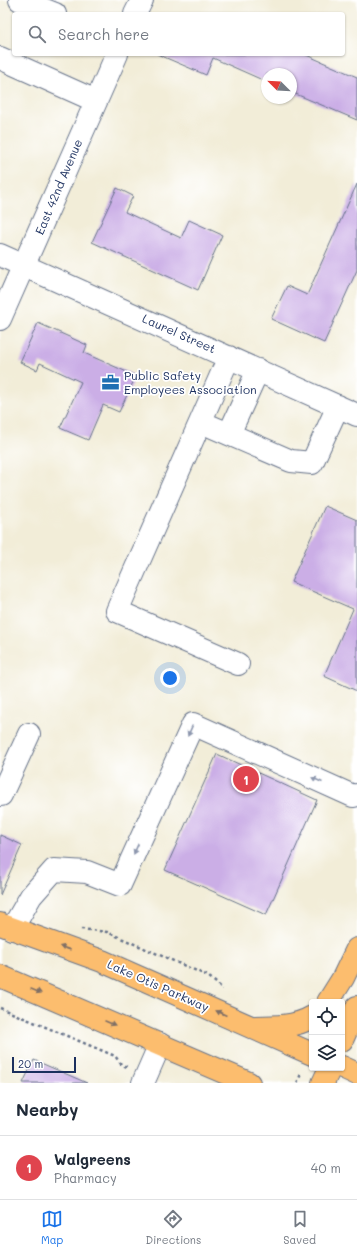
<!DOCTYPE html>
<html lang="en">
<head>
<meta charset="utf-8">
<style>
	:root { --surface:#fff; --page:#f2f2f3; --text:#1f2937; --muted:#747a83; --line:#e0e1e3; --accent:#1a73e8 }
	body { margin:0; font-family:Mali,sans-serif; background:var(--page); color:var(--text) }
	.controls { position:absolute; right:12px; bottom:12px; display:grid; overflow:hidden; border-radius:4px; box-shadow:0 1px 3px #0004 }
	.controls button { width:36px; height:36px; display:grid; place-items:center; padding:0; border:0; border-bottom:1px solid var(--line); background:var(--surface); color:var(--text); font:20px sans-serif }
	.compass { position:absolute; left:261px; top:68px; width:36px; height:36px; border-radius:50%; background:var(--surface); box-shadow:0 1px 3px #0004; rotate:294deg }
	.scale { position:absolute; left:12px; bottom:10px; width:64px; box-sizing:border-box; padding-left:4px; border:2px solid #1b2f5e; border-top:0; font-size:11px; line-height:14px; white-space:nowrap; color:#1b2f5e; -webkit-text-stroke:3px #fff; paint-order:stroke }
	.you { position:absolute; left:170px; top:678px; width:14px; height:14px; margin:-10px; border:3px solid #fff; border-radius:50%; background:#1a73e8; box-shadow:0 0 0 6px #1a73e833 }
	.badge { display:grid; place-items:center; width:26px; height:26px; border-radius:50%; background:var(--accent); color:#fff; font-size:13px; font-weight:700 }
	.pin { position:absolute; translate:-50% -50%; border:2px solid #fff; box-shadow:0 1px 4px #0006 }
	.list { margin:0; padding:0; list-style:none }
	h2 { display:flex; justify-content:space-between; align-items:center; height:52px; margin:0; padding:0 16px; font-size:17px }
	h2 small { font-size:13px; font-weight:400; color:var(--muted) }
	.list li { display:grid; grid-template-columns:26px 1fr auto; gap:12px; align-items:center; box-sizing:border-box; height:64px; padding:0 16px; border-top:1px solid var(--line) }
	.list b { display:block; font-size:15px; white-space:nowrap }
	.list p { margin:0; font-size:13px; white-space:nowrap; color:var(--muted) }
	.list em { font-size:13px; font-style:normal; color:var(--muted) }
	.icon { flex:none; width:22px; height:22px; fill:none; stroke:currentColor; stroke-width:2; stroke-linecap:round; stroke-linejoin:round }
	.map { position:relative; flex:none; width:357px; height:1083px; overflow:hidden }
	.search { position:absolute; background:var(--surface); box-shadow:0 1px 3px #0004; left:12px; right:12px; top:12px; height:44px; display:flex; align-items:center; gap:10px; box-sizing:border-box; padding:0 14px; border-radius:4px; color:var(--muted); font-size:15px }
	.sheet { height:116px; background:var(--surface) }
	nav { display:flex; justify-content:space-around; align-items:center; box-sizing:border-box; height:56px; border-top:1px solid var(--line); background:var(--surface); font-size:11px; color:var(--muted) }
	nav a { display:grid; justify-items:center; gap:2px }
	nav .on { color:var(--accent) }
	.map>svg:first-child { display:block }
	.building { fill:#cbaee6 }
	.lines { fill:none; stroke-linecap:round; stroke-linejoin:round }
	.minor-casing { stroke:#667289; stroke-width:24 }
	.major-casing { stroke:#667289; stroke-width:24 }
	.path { stroke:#667289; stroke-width:2.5; stroke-dasharray:3 3; stroke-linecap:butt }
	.minor { stroke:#fff; stroke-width:22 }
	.major { stroke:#fcbd6e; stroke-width:22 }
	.oneway { fill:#8d97ae }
	.oneway2 { fill:#806f65 }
	.labels { text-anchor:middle; stroke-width:3.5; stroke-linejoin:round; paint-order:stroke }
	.street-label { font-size:12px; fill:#1b2f5e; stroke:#fff }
	.poi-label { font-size:12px; fill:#1b2f5e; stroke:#fff; text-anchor:start }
</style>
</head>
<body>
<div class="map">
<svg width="357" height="1083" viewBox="0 0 357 1083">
	<rect width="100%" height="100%" fill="#fff"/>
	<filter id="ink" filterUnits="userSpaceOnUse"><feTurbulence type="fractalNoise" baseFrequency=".025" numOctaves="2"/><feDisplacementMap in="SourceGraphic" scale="8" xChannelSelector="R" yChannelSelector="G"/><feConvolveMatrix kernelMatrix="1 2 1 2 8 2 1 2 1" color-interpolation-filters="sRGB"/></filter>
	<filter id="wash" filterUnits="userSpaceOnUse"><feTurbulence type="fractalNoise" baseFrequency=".012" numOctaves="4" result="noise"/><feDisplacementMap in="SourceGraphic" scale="16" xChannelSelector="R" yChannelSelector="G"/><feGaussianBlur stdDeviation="0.9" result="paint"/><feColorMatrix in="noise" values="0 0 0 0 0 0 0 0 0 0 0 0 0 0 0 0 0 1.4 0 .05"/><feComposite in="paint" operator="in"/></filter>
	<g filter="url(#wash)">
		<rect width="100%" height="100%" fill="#f2edd8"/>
		<g id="blocks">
			<path class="building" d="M 157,54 L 304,54 L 357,77 L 357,120 L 291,92 L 291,74 L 267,74 L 267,82 L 213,58 L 206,75 Z
				M 357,184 L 357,270 L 324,343 L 271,319 L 287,286 L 307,295 Z
				M 117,188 L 133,196 L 125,212 L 181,238 L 189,220 L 222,235 L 198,290 L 92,242 Z
				M 38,323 L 87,345 L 84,353 L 136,376 L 119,412 L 103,405 L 88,440 L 60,428 L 81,382 L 40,363 L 37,370 L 20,362 Z
				M 325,506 L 357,520 L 357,691 L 324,676 L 353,609 L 291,582 Z
				M 217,754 L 317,800 L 266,915 L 165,870 Z
				M 0,835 L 22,845 L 0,895 Z
				M 34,1060 L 87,1083 L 23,1083 Z"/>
		</g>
	</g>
	<g filter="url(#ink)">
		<use href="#blocks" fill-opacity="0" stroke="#667289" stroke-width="1"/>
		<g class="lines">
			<defs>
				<path id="minor" d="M 20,0 L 55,14
					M 135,14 L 142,0
					M 0,58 L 96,101
					M 0,255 L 357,415
					M 0,319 L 117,54
					M 229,357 L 117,611 L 238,664
					M 201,422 L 291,461 L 312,463 L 338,406
					M 229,434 L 258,370
					M 0,795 L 1,795 L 29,734
					M 12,929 L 31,896 L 54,870 L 87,872 L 120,885 L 193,724 L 353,796 L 357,795
					M 143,1083 L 160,1044"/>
				<path id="major" d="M 0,924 L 102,961 L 312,1054
					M 0,976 L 249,1083
					M 328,1002 L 343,978 L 357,949
					M 255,1027 C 274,1027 296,1027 312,1017
					M 342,1040 L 357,1007
					M 342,1067 L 357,1074
					M 323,1083 L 330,1068"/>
			</defs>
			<use href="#minor" class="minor-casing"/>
			<use href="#major" class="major-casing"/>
			<path class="path" d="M 81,929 L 107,932 L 208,976 L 223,989
				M 0,1008 L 115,1056 L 121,1064 L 127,1067
				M 297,1083 L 301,1074"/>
			<use href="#minor" class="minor"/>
			<use href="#major" class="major"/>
		</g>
		<defs><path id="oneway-solid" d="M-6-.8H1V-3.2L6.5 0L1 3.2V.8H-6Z"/></defs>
		<g class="oneway">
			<use href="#oneway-solid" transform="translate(190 731) rotate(114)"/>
			<use href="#oneway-solid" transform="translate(317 780) rotate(-156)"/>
			<use href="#oneway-solid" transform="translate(136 849) rotate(114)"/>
		</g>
		<g class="oneway2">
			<use href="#oneway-solid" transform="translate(65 948) rotate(-161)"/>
			<use href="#oneway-solid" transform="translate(36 991) rotate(23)"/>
			<use href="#oneway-solid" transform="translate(221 1013) rotate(-156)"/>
			<use href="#oneway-solid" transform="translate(110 1023) rotate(23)"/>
		</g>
	</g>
	<defs>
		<symbol id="office-bare" viewBox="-9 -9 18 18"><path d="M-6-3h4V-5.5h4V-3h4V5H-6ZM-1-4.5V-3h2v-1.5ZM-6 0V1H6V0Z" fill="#1f6fb2" stroke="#fff" stroke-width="2.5" paint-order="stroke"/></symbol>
	</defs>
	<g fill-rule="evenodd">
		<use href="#office-bare" x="98" y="370" width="25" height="25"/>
	</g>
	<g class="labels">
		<g class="street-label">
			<text transform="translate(59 187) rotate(-67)" y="4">East 42nd Avenue</text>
			<text transform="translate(179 334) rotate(24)" y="4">Laurel Street</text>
			<text transform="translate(158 986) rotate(24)" y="4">Lake Otis Parkway</text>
		</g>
		<g class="poi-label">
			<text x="124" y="380">Public Safety<tspan x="124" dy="14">Employees Association</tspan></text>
		</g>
	</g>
</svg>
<div class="controls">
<button><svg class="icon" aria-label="locate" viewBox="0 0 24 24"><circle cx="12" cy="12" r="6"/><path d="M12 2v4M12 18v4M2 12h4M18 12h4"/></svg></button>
<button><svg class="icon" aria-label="layers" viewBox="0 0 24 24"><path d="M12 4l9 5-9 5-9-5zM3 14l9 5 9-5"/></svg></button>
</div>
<svg class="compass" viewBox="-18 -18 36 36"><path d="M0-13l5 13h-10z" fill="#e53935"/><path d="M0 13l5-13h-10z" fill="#747a83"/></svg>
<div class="scale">20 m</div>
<div class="you"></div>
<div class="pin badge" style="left:246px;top:779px;background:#e0444e">1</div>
<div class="search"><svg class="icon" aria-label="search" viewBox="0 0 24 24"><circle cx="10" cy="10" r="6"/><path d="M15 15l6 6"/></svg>Search here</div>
</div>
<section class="sheet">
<h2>Nearby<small></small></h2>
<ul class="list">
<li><span class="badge" style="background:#e0444e">1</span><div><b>Walgreens</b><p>Pharmacy</p></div><em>40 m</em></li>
</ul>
</section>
<nav>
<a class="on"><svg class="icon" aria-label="map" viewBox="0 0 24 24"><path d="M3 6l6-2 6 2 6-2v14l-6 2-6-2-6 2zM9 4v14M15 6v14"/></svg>Map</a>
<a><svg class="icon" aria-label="directions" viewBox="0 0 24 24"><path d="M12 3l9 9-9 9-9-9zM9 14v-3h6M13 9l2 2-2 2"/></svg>Directions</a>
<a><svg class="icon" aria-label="saved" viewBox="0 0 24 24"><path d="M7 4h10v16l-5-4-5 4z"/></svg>Saved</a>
</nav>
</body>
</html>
